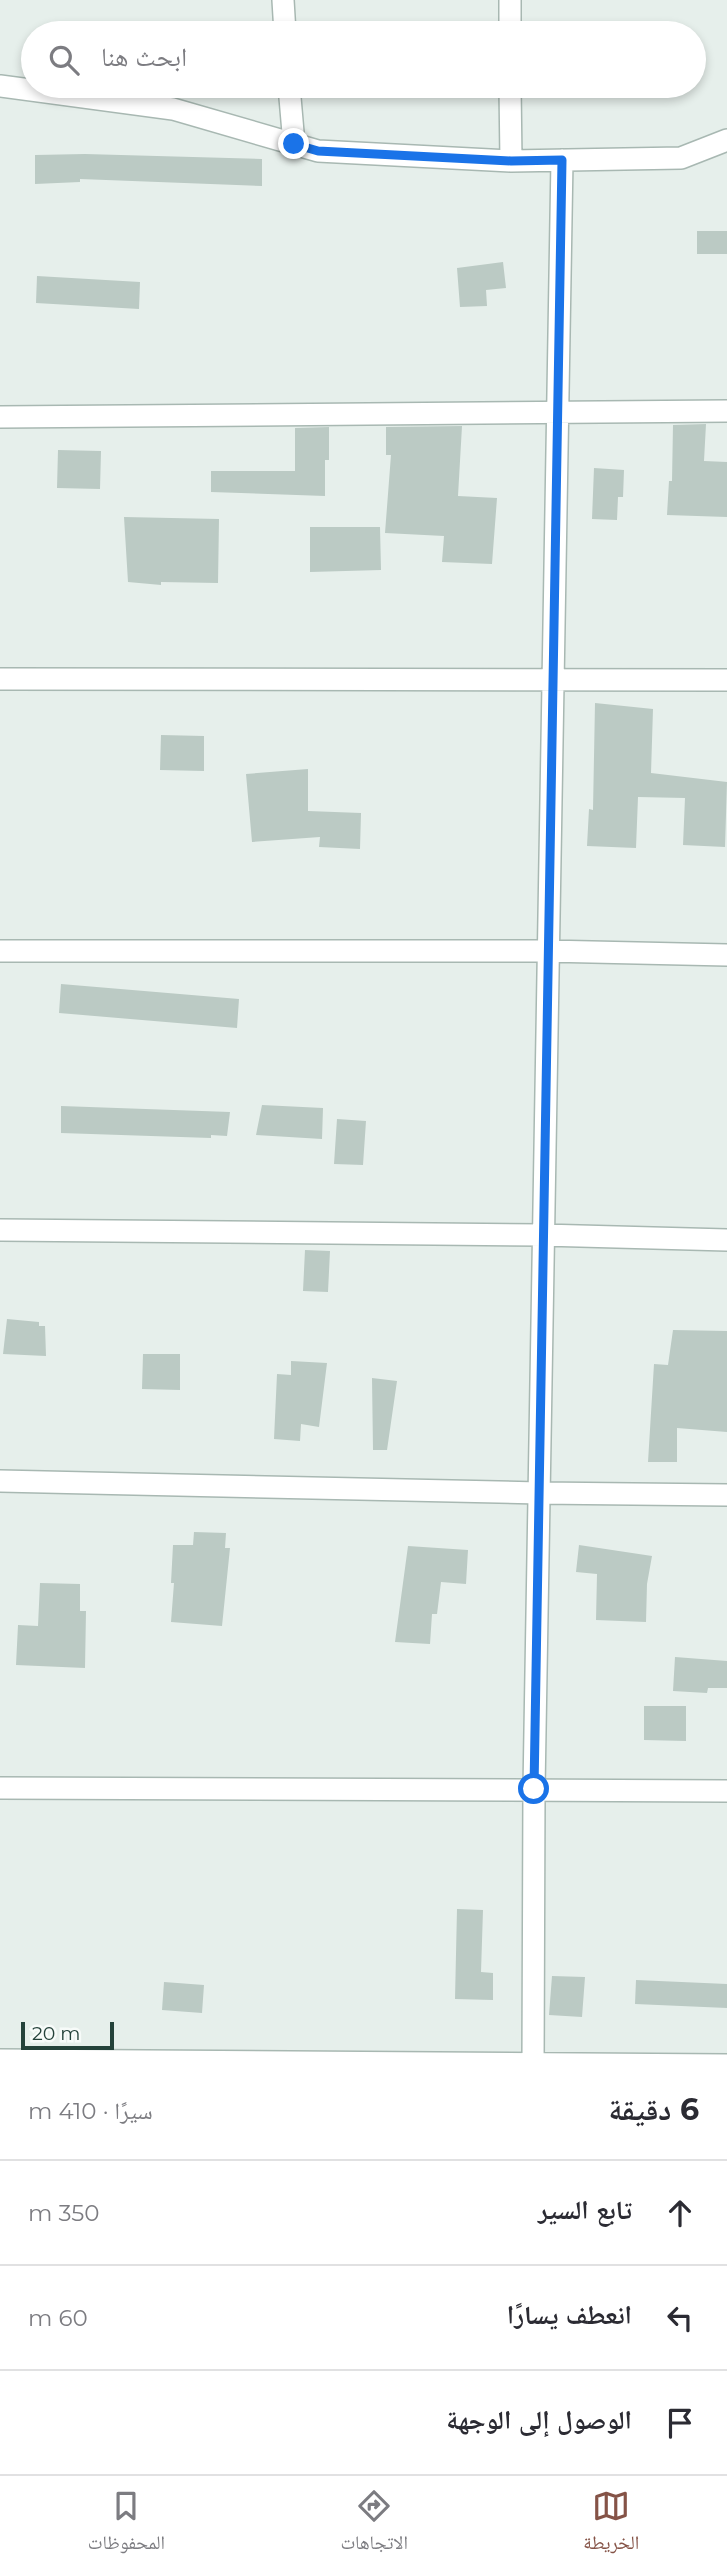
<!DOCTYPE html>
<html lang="ar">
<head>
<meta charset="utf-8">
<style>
	:root { --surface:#fff; --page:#f7f7f7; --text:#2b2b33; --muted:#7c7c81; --line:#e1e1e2; --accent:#855347 }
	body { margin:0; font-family:Montserrat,"Noto Naskh Arabic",sans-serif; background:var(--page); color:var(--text); direction:rtl }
	.scale { position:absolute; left:21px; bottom:18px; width:93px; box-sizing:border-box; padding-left:7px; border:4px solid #24423a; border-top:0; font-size:19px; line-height:24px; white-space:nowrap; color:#24423a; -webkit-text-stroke:5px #f7fbf9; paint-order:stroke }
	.stop { position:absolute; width:21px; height:21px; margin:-16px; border:5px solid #1a73e8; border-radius:50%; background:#fff }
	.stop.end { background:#1a73e8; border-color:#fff; box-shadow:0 2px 7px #0008 }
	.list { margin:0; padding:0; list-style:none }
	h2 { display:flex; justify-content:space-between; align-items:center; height:91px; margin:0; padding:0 28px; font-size:30px }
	h2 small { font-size:23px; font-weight:400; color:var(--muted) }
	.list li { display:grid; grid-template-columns:46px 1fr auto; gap:21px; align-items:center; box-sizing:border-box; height:105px; padding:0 28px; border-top:2px solid var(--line) }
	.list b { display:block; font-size:26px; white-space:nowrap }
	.list em { font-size:23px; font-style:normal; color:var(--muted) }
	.icon { flex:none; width:38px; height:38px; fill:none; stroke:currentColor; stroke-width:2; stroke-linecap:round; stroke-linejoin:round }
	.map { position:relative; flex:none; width:727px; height:2068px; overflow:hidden; direction:ltr }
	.search { position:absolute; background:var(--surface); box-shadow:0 4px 10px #0003; left:21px; right:21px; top:21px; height:77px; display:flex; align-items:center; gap:18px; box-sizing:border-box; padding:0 24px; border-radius:38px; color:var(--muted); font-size:26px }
	.sheet { height:406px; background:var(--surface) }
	nav { display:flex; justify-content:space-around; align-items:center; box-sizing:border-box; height:98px; border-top:2px solid var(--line); background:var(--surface); font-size:19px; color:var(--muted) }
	nav a { display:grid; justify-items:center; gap:4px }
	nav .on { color:var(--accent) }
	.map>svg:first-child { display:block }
	.building { fill:#bbcac4 }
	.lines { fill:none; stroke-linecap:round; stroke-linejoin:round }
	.minor-casing { stroke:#a8b8b2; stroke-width:24 }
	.minor { stroke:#fff; stroke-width:21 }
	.route { stroke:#1a73e8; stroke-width:9 }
</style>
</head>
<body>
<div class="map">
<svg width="727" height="2068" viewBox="0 0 727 2068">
	<rect width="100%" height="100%" fill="#e6efeb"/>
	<path class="building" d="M 85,154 L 262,159 L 262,186 L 80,179 L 80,182 L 35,184 L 35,155 Z
		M 697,231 L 727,231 L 727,254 L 697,254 Z
		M 503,262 L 506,288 L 486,290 L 487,306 L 460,307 L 457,268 Z
		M 37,276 L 140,282 L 139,309 L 36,303 Z
		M 706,424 L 704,461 L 727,462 L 727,517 L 667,515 L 669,481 L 672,481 L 673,425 Z
		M 462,426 L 458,496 L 497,498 L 492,564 L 442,562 L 444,536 L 385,533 L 391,455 L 386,455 L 386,427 Z
		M 329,427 L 329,460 L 325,460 L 325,496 L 211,492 L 211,471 L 295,471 L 295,428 Z
		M 58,450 L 101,451 L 100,489 L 57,488 Z
		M 594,468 L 624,470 L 623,497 L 618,497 L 617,520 L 592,519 Z
		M 124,517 L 219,519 L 218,583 L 161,582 L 161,585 L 128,582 Z
		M 310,527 L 380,527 L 381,570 L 310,572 Z
		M 595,703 L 653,709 L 651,773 L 727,782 L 725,847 L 683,845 L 685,798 L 638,797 L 636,848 L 587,846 L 589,809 L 593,810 Z
		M 161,735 L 204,736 L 204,771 L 160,770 Z
		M 308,769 L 308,811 L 361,813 L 360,849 L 319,847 L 320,837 L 252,842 L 246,774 Z
		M 61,984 L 239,999 L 237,1028 L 59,1013 Z
		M 262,1105 L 323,1108 L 322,1139 L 256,1135 Z
		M 61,1106 L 230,1112 L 227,1136 L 211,1135 L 211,1138 L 61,1133 Z
		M 337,1119 L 366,1121 L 363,1165 L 334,1164 Z
		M 305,1250 L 330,1251 L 328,1292 L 303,1291 Z
		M 7,1319 L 39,1322 L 39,1326 L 45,1326 L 46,1356 L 3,1354 Z
		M 673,1330 L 727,1331 L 727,1432 L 677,1428 L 677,1462 L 648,1462 L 654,1364 L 668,1365 Z
		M 143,1354 L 180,1354 L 180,1390 L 142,1389 Z
		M 291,1361 L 327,1363 L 319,1427 L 301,1424 L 300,1441 L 274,1439 L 277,1374 L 291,1375 Z
		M 372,1378 L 397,1381 L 387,1450 L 373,1450 Z
		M 194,1532 L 226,1533 L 225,1548 L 230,1548 L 222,1626 L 171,1622 L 174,1583 L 171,1583 L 173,1545 L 193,1545 Z
		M 579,1545 L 652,1556 L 647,1584 L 646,1622 L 596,1620 L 597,1574 L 576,1572 Z
		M 408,1546 L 468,1550 L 466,1584 L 441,1582 L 437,1614 L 432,1614 L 430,1644 L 395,1642 Z
		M 40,1583 L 80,1584 L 80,1611 L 86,1611 L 85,1668 L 16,1665 L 18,1625 L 38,1626 Z
		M 675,1657 L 727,1661 L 727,1688 L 708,1688 L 707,1693 L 673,1691 Z
		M 644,1706 L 686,1706 L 686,1741 L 644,1740 Z
		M 457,1909 L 483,1910 L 481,1972 L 493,1973 L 493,2000 L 455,1999 Z
		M 552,1976 L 585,1977 L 582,2017 L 549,2015 Z
		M 636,1980 L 727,1984 L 727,2008 L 635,2004 Z
		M 164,1982 L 204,1985 L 202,2013 L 162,2010 Z"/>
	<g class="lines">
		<defs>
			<path id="minor" d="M 283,0 L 285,33
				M 510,0 L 510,33
				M 0,86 L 173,109 L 318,151 L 511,161 L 681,158 L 727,140
				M 289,86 L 294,144
				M 510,86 L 511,161
				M 0,417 L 727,411
				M 0,679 L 727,680
				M 0,951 L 547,951 L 727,955
				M 0,1230 L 543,1235 L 727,1240
				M 0,1481 L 539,1493 L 727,1495
				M 0,1788 L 727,1791
				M 0,2060 L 727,2065
				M 533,2068 L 534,1789 L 562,160"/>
		</defs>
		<use href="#minor" class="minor-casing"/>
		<use href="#minor" class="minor"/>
	</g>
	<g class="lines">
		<path class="route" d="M 294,144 L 318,151 L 511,161 L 562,160 L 534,1789"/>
	</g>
</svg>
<div class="scale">20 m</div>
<div class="stop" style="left:534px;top:1789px"></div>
<div class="stop end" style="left:294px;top:144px"></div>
<div class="search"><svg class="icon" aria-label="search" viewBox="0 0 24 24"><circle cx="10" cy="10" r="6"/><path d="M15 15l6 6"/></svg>ابحث هنا</div>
</div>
<section class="sheet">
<h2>6 دقيقة<small>سيرًا · 410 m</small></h2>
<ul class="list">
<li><svg class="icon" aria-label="ahead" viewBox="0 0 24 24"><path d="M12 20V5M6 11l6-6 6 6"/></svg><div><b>تابع السير</b></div><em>350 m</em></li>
<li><svg class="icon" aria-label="left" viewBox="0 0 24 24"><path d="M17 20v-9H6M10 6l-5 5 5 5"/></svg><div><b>انعطف يسارًا</b></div><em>60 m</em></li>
<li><svg class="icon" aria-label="arrive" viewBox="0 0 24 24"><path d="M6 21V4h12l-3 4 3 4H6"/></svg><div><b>الوصول إلى الوجهة</b></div></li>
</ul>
</section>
<nav>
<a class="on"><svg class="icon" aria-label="map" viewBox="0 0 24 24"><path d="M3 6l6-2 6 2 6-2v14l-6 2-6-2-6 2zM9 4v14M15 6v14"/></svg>الخريطة</a>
<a><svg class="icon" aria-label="directions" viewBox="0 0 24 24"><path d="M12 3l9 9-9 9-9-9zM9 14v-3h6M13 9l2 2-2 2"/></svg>الاتجاهات</a>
<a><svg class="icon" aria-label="saved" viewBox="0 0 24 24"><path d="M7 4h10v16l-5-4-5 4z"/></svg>المحفوظات</a>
</nav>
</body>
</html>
